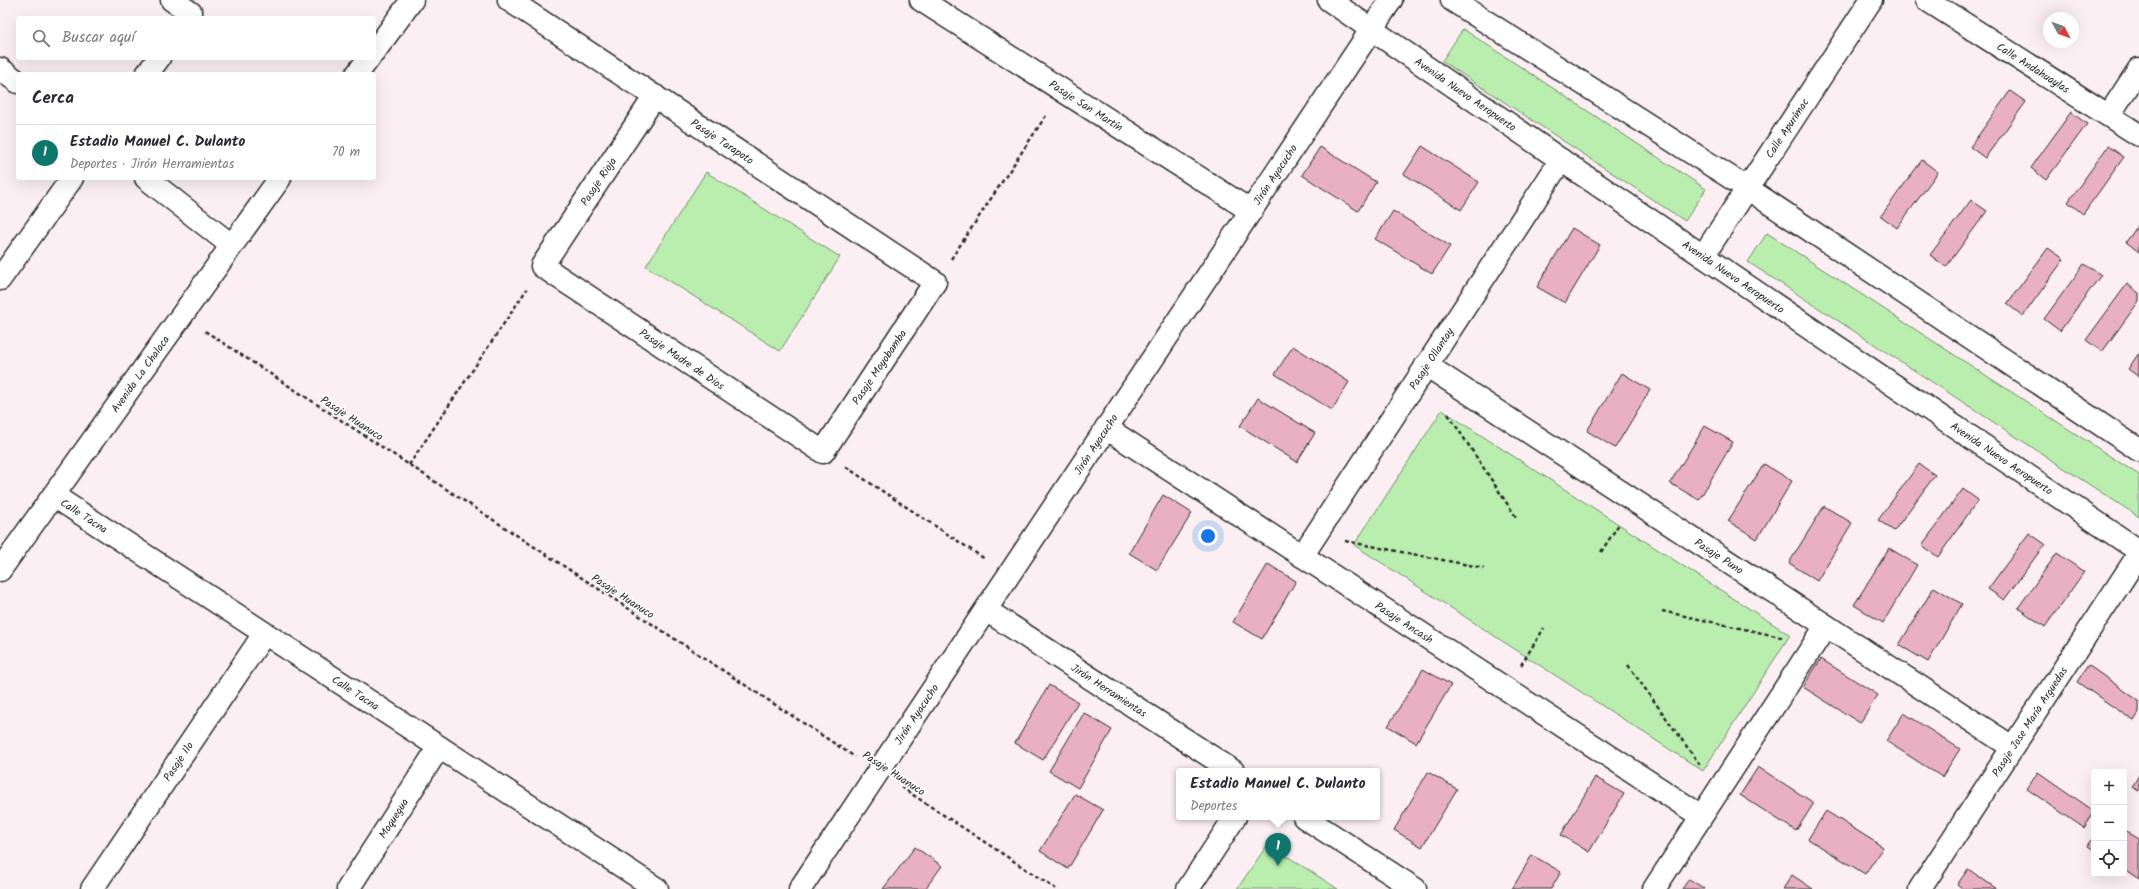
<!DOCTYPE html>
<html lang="es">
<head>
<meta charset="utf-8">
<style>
	:root { --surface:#fff; --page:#f2f2f3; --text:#2b2b33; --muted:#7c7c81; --line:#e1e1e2; --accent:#0f766e }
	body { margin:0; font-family:Kalam,sans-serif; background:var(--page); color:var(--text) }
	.controls { position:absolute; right:12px; bottom:12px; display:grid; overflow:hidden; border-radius:4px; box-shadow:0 4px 16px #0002 }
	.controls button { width:36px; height:36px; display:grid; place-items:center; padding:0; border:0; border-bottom:1px solid var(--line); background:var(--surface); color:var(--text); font:20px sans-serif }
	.compass { position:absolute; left:2043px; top:12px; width:36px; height:36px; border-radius:50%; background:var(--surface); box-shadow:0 4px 16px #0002; rotate:131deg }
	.you { position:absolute; left:1208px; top:536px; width:14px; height:14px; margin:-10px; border:3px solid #fff; border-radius:50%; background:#1a73e8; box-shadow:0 0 0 6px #1a73e833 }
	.badge { display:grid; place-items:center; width:26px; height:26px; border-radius:50%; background:var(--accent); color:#fff; font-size:13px; font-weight:700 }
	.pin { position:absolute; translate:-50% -33px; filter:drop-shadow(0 1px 2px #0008) }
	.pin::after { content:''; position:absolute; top:21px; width:14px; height:12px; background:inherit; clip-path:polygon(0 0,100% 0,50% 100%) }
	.popup { position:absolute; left:1176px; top:768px; width:204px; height:52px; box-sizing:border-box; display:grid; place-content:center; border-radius:4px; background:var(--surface); filter:drop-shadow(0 1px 3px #0005); font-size:13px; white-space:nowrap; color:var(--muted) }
	.popup b { font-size:15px; color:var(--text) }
	.popup::after { content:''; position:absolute; left:50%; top:100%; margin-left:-8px; border:8px solid transparent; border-top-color:var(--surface) }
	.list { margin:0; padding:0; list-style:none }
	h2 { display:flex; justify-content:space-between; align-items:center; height:52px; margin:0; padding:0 16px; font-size:17px }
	h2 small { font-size:13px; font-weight:400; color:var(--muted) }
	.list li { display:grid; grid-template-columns:26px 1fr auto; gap:12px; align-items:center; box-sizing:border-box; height:56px; padding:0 16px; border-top:1px solid var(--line) }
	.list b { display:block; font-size:15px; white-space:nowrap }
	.list p { margin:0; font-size:13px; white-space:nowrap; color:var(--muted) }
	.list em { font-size:13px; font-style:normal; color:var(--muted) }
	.icon { flex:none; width:22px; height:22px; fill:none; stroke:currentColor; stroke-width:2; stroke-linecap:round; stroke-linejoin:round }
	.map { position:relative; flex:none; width:2139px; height:889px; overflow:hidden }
	.search { position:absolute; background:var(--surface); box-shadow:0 4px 16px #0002; left:16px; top:16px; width:360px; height:44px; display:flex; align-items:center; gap:10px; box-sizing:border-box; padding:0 14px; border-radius:4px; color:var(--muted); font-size:15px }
	.panel { position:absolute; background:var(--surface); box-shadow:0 4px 16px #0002; left:16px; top:72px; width:360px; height:108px; border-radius:4px }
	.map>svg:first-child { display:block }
	.green { fill:#baeeaf; stroke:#728c6d }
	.building { fill:#e9b0c3; stroke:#2b2b2b }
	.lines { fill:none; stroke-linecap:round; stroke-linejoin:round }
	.pedestrian-casing { stroke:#2b2b2b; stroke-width:25 }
	.minor-casing { stroke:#2b2b2b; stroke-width:25 }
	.tertiary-casing { stroke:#2b2b2b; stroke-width:25 }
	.path { stroke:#2b2b2b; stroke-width:2.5; stroke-dasharray:4 3; stroke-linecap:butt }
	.pedestrian { stroke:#fff; stroke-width:22 }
	.minor { stroke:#fff; stroke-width:22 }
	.tertiary { stroke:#fff; stroke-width:22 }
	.labels { text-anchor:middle; stroke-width:3.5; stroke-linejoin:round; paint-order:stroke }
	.street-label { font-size:11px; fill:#2b2b2b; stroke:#fff }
</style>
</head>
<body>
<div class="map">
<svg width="2139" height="889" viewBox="0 0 2139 889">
	<rect width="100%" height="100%" fill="#fbeff3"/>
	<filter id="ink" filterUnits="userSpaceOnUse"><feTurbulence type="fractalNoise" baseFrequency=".025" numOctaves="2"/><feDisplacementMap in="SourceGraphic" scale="8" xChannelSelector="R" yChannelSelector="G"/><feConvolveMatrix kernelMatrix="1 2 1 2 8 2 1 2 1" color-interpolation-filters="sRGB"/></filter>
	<g filter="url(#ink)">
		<path class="green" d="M 1463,29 L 1706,189 L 1685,221 L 1442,61 Z
			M 706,172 L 840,257 L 780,351 L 646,266 Z
			M 1767,233 L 2139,475 L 2139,517 L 1748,262 Z
			M 1442,410 L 1790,635 L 1703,771 L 1354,545 Z
			M 1268,844 L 1338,889 L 1237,889 Z"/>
		<path class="building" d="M 2010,91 L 2026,102 L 1985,158 L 1970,147 Z
			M 2071,112 L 2087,124 L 2046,180 L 2031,168 Z
			M 1422,146 L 1479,182 L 1461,210 L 1404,174 Z
			M 2108,146 L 2124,157 L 2083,214 L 2068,202 Z
			M 1320,147 L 1376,182 L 1358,211 L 1302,175 Z
			M 1922,160 L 1938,172 L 1897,228 L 1881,216 Z
			M 1971,200 L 1987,211 L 1946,267 L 1930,255 Z
			M 1393,211 L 1450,246 L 1432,274 L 1375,239 Z
			M 2139,224 L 2139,252 L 2126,242 Z
			M 1572,228 L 1600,245 L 1565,303 L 1537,287 Z
			M 2048,248 L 2064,259 L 2023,316 L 2007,304 Z
			M 2084,264 L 2101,275 L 2060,331 L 2044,319 Z
			M 2127,284 L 2139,293 L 2139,301 L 2102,352 L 2086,340 Z
			M 1293,346 L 1349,382 L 1332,410 L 1275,374 Z
			M 2139,353 L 2139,377 L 2128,369 Z
			M 1622,373 L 1650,390 L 1615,448 L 1587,431 Z
			M 1258,398 L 1315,433 L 1297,462 L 1240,426 Z
			M 1705,426 L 1733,442 L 1699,500 L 1670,483 Z
			M 1764,464 L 1792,481 L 1757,539 L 1728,521 Z
			M 1919,464 L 1935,475 L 1894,531 L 1878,520 Z
			M 1963,489 L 1978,500 L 1938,557 L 1922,545 Z
			M 1163,495 L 1192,513 L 1157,570 L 1129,553 Z
			M 1824,506 L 1852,523 L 1817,581 L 1789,563 Z
			M 2029,533 L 2045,544 L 2004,600 L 1988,589 Z
			M 1889,548 L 1917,565 L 1883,623 L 1854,605 Z
			M 2057,553 L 2084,572 L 2045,627 L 2018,608 Z
			M 1268,564 L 1296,581 L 1262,639 L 1233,622 Z
			M 1934,587 L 1962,604 L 1928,662 L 1899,645 Z
			M 1821,659 L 1878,695 L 1860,723 L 1803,687 Z
			M 2088,665 L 2139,701 L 2139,713 L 2134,721 L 2077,682 Z
			M 1423,669 L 1451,685 L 1416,743 L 1388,726 Z
			M 1049,685 L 1078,702 L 1043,760 L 1015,743 Z
			M 1084,713 L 1112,730 L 1078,788 L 1049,771 Z
			M 1904,713 L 1960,749 L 1942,777 L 1886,741 Z
			M 1758,767 L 1814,803 L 1796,831 L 1740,795 Z
			M 1428,772 L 1457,789 L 1422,847 L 1394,830 Z
			M 2038,772 L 2094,811 L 2084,828 L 2027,789 Z
			M 2139,775 L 2139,791 L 2132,787 Z
			M 1595,777 L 1624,794 L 1589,852 L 1561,835 Z
			M 1075,794 L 1103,810 L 1068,869 L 1040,851 Z
			M 1826,811 L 1883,847 L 1865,874 L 1808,839 Z
			M 2124,830 L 2139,839 L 2139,879 L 2124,869 Z
			M 2094,836 L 2094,850 L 2088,846 Z
			M 915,847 L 942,866 L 925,889 L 883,889 Z
			M 1532,855 L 1561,872 L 1551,889 L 1512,889 Z
			M 1968,869 L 1997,889 L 1962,889 L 1957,885 Z
			M 1792,875 L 1813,889 L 1783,889 Z
			M 1689,879 L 1705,889 L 1682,889 Z"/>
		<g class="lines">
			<defs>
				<g id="pedestrian">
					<path id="s1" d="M 921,0 L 1251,211"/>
					<path id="s2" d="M 92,889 L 264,634"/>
				</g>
				<g id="minor">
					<path d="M 172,0 L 191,13"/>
					<path id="s3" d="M 509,0 L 935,282 L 823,452 L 542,266 L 655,96"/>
					<path id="s4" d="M 1329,0 L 1561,160 L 2139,551"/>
					<path d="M 1452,0 L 1747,188 L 2139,450"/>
					<path id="s5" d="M 1927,0 L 2139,135"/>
					<path d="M 0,69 L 18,82"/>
					<path d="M 147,74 L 159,58"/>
					<path d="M 2109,115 L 2139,69"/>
					<path d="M 146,178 L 231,245"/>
					<path id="s6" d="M 1703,256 L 1871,0"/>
					<path d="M 0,279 L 72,178"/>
					<path id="s7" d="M 1426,365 L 2012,747"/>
					<path id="s8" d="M 1106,428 L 1701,816"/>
					<path id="s9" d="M 54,496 L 657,889"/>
					<path id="s10" d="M 1302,556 L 1561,160"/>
					<path id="s11" d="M 986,610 L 1233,771"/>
					<path d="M 1304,817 L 1415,889"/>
					<path id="s12" d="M 348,889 L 439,747"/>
					<path id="s13" d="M 800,889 L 1391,0"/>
					<path d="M 1188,889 L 1235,817"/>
					<path d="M 1654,889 L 1826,626"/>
					<path id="s14" d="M 1920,889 L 2139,554"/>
				</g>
				<g id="tertiary">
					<path d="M 374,52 L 412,0"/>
					<path d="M 357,74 L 369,58"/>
					<path id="s15" d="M 0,570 L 280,178"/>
				</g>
			</defs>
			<use href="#pedestrian" class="pedestrian-casing"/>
			<use href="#minor" class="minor-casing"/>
			<use href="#tertiary" class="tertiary-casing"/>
			<path class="path" d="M 951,259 L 1047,114
				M 205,331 L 855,757
				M 1448,414 L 1516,517
				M 409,465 L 527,289
				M 846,467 L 985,559
				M 1345,541 L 1484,568
				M 1601,552 L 1619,524
				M 1662,611 L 1785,638
				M 1521,665 L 1544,628
				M 1628,665 L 1700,765
				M 901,787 L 1056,889"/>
			<use href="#pedestrian" class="pedestrian"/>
			<use href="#minor" class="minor"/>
			<use href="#tertiary" class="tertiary"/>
		</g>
	</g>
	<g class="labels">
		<g class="street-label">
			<text dy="4" stroke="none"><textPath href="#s5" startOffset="126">Calle Andahuaylas</textPath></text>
			<text dy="4" stroke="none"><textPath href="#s4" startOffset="166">Avenida Nuevo Aeropuerto</textPath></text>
			<text dy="4" stroke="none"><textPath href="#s1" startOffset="196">Pasaje San Martín</textPath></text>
			<text dy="4" stroke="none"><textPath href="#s6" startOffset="153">Calle Apurímac</textPath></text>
			<text dy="4" stroke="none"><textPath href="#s3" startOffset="256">Pasaje Tarapoto</textPath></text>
			<text dy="4" stroke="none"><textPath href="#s13" startOffset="858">Jirón Ayacucho</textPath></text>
			<text dy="4" stroke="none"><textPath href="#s3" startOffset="1153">Pasaje Rioja</textPath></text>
			<text dy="4" stroke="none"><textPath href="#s4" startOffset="490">Avenida Nuevo Aeropuerto</textPath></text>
			<text dy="4" stroke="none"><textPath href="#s10" startOffset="236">Pasaje Ollantay</textPath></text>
			<text transform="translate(682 359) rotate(34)" y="4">Pasaje Madre de Dios</text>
			<text transform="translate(879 367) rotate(-56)" y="4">Pasaje Moyobamba</text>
			<text dy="4" stroke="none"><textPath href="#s15" startOffset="241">Avenida La Chalaca</textPath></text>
			<text transform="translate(352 418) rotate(33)" y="4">Pasaje Huanuco</text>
			<text dy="4" stroke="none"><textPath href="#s13" startOffset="534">Jirón Ayacucho</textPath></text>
			<text dy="4" stroke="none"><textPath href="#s4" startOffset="814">Avenida Nuevo Aeropuerto</textPath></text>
			<text dy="4" stroke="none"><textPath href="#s9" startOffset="36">Calle Tacna</textPath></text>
			<text dy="4" stroke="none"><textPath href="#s7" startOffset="350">Pasaje Puno</textPath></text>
			<text transform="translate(623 596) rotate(33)" y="4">Pasaje Huanuco</text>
			<text dy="4" stroke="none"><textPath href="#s8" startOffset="356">Pasaje Ancash</textPath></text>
			<text dy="4" stroke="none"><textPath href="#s11" startOffset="147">Jirón Herramientas</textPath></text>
			<text dy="4" stroke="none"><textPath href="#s9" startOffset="360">Calle Tacna</textPath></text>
			<text dy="4" stroke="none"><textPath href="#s13" startOffset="210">Jirón Ayacucho</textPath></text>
			<text dy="4" stroke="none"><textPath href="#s14" startOffset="200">Pasaje Jose María Arguedas</textPath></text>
			<text dy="4" stroke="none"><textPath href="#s2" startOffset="154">Pasaje Ilo</textPath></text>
			<text transform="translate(894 773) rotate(33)" y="4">Pasaje Huanuco</text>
			<text dy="4" stroke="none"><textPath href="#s12" startOffset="84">Moquegua</textPath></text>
		</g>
	</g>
</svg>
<div class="controls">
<button>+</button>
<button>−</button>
<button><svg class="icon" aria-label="locate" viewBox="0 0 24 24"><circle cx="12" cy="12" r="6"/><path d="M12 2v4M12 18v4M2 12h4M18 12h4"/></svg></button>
</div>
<svg class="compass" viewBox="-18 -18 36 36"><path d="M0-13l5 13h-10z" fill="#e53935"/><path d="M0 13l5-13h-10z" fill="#7c7c81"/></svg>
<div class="you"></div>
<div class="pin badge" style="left:1278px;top:866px">1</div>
<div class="popup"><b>Estadio Manuel C. Dulanto</b>Deportes</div>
<div class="search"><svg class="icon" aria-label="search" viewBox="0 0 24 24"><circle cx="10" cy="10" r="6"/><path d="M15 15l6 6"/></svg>Buscar aquí</div>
<section class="panel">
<h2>Cerca<small></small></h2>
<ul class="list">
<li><span class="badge">1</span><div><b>Estadio Manuel C. Dulanto</b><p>Deportes · Jirón Herramientas</p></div><em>70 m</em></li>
</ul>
</section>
</div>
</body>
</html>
